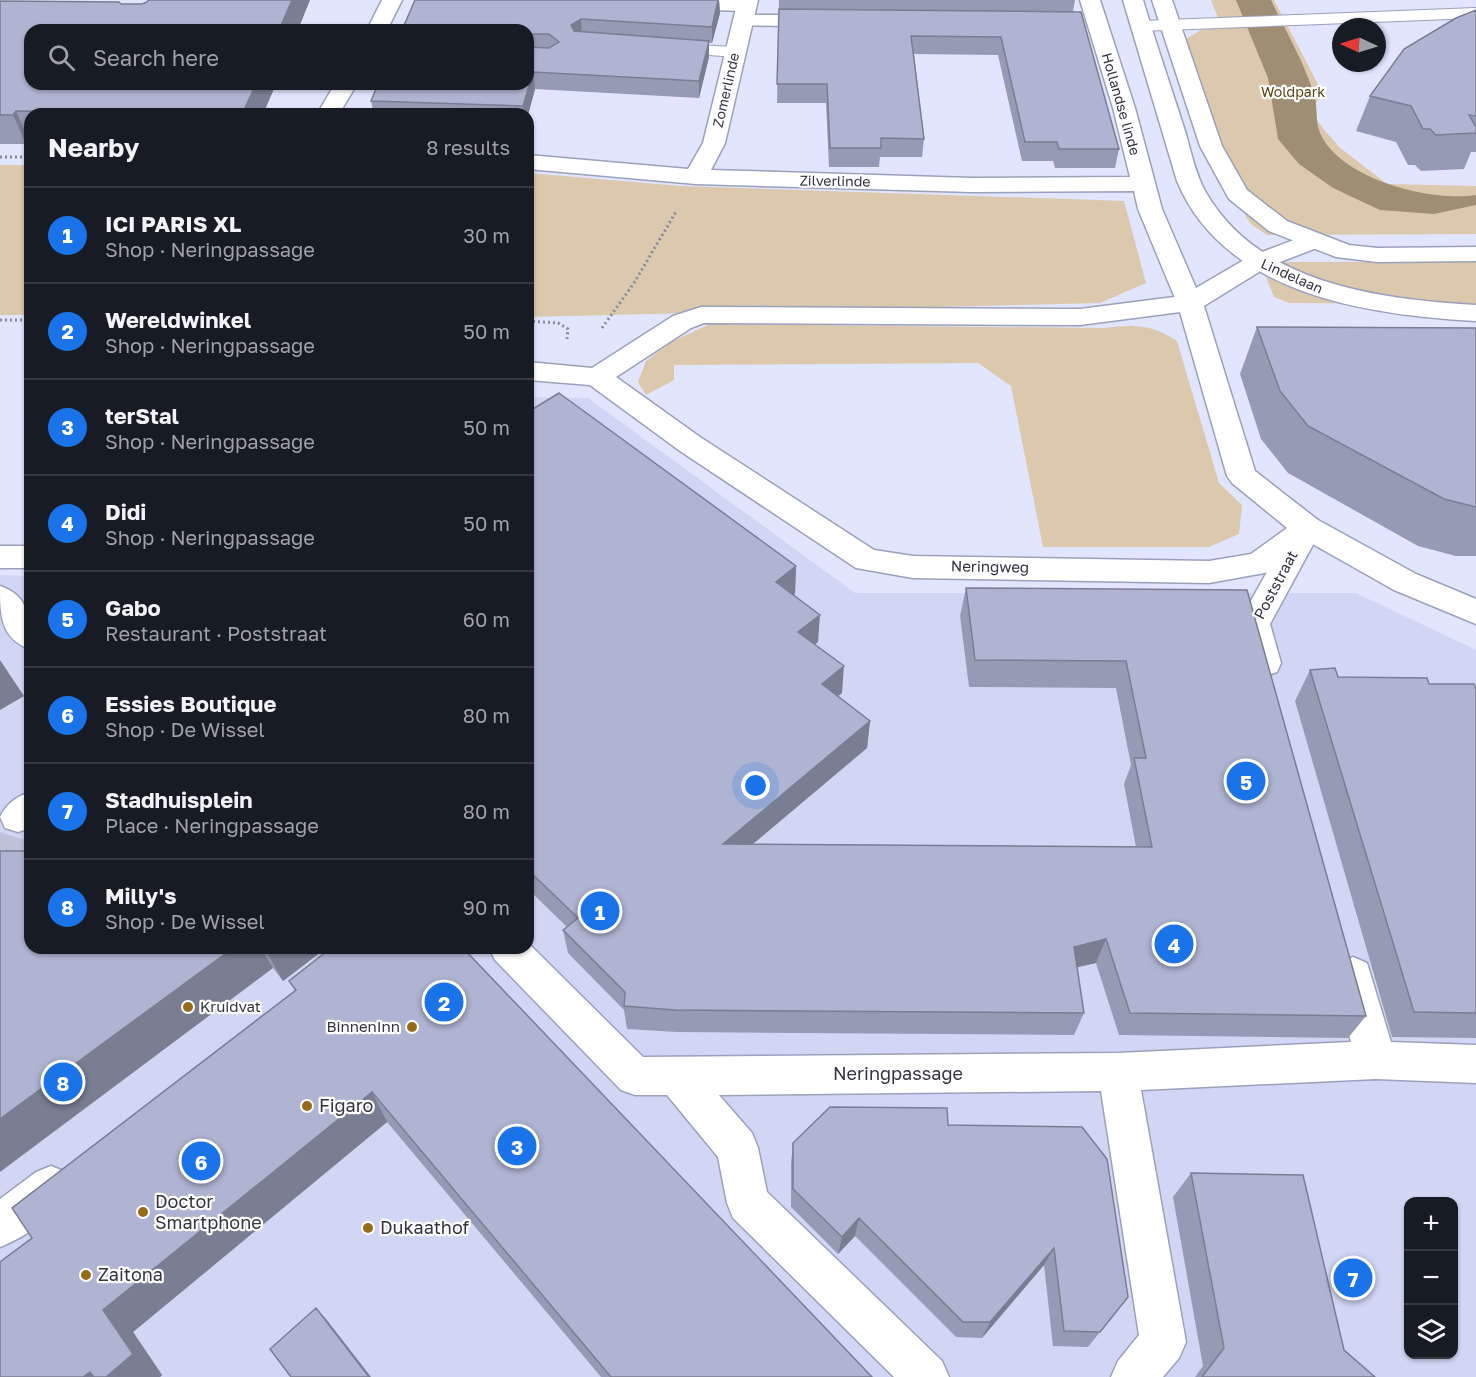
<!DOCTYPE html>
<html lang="en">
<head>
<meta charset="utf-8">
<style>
	:root { --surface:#171b24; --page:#20242c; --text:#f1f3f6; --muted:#9ea1a6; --line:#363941; --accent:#1a73e8 }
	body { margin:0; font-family:"Golos Text",sans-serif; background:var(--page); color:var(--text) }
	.controls { position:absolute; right:18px; bottom:18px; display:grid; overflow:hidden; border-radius:12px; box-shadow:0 2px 4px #0004 }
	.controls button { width:54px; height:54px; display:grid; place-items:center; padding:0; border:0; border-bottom:2px solid var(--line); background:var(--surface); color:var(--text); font:30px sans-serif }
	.compass { position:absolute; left:1332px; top:18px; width:54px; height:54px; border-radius:50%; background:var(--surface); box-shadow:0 2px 4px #0004; rotate:274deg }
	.you { position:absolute; left:756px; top:786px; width:21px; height:21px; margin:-15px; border:4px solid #fff; border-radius:50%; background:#1a73e8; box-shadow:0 0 0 9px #1a73e833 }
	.badge { display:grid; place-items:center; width:39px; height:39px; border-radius:50%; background:var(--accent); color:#fff; font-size:20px; font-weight:700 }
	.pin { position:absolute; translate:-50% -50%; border:3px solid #fff; box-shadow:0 2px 6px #0006 }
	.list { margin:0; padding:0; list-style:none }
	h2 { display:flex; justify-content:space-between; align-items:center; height:78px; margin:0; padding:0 24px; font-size:26px }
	h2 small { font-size:20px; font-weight:400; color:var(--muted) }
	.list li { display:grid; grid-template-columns:39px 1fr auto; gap:18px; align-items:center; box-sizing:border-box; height:96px; padding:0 24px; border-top:2px solid var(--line) }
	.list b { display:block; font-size:22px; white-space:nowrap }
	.list p { margin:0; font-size:20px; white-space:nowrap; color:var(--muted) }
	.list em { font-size:20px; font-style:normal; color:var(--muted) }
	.icon { flex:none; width:33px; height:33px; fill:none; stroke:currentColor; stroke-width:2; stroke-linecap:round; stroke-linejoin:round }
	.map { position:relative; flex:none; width:1476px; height:1377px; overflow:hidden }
	.search { position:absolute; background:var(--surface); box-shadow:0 2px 4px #0004; left:24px; top:24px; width:510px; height:66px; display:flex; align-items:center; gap:15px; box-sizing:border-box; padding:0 21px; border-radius:18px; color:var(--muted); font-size:22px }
	.panel { position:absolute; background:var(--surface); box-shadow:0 2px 4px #0004; left:24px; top:108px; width:510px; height:846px; border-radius:18px }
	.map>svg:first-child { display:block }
	.built { fill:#d1d6f4; fill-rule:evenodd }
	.green { fill:#dcc8ad }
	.water { fill:#a08e74 }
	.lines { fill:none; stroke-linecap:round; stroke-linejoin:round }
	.minor-tunnel { stroke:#bec2d8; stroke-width:40; stroke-dasharray:40 20; stroke-linecap:butt }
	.service-casing { stroke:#9ba0bd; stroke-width:2 }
	.pedestrian-casing { stroke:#9ba0bd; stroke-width:3 }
	.minor-casing { stroke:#9ba0bd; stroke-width:3 }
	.tertiary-casing { stroke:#9ba0bd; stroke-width:3 }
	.secondary-casing { stroke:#9ba0bd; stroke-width:3 }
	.path { stroke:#878a9c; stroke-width:3; stroke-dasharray:2 3; stroke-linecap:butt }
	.service { fill:#fff; fill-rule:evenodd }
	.pedestrian { fill:#fff; fill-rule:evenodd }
	.minor { fill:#fff; fill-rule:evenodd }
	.tertiary { fill:#fff; fill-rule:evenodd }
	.secondary { fill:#fff; fill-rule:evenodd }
	.wall { fill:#969bb5 }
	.shaded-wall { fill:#7a7e93 }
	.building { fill:#afb4d2; stroke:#7a7e93; stroke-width:1.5 }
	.poi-dot { fill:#976a19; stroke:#fff; stroke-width:2 }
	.labels { text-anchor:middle; stroke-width:4.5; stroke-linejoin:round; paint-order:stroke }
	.far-street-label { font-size:14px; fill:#323440; stroke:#fff }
	.far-park-label { font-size:14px; fill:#5b3f0e; stroke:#fff }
	.street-label { font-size:15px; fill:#323440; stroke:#fff }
	.poi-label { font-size:15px; fill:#323440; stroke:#fff; text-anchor:start }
	.near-street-label { font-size:18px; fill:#323440; stroke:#fff }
	.near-poi-label { font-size:18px; fill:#323440; stroke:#fff; text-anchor:start }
</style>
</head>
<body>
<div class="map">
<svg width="1476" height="1377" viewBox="0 0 1476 1377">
	<rect width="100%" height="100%" fill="#e1e5fe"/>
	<path class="built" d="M 528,397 L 588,398 L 855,593 L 1356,593 L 1476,650 L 1476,1377 L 0,1377 L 0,575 L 30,576 L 30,948 L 528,948 ZM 1408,1202 L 1454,1202 L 1454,1354 L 1408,1354 Z"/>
	<path class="green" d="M 1211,0 L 1274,0 L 1321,90 L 1312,115 L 1339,147 L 1387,184 L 1476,186 L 1476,234 L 1267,235 L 1252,225 L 1246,217 L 1184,40 L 1203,29 L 1239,28 L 1235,17 L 1218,18 Z
		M 0,165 L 30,165 L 30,315 L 0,315 Z
		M 528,173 L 681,186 L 1124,201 L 1146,283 L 1100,303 L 528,317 Z
		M 1260,262 L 1476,262 L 1476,304 L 1289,303 L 1274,297 Z
		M 710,324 L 1104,328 C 1135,325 1149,323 1177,341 L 1219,483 L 1242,505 L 1239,534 L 1209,547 L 1043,547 L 1011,386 L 978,363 L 674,365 L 674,380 L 646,395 L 638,382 L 646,361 L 671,342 Z"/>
	<path class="water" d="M 1236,0 L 1271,0 C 1285,30 1303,60 1313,91 C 1319,106 1314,121 1321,135 C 1343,180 1431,202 1476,195 L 1476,205 L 1434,214 L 1380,210 L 1333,188 L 1299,164 L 1278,139 L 1268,78 Z"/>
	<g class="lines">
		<path class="minor-tunnel" d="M 0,874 L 18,817"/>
		<defs>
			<path id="service" d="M 1476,8 L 1476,18 L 1140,31 L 1132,26 L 1140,21 Z
				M 676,44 L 735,47 L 743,52 L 735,57 L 670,52 L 668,49 L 670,46 Z"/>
			<path id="pedestrian" d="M 665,0 L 750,0 L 756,5 L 753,9 L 746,11 L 673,9 L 666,7 L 663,3 Z
				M 743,15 L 822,15 L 829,17 L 832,21 L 829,25 L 822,27 L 736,25 L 733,21 L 736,17 Z
				M 1307,517 L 1318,520 L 1322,528 L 1270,624 L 1281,663 L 1277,672 L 1265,676 L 1253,672 L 1238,624 L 1296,520 Z
				M 528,943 L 643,1057 L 1118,1053 L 1351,1042 L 1334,975 L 1339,963 L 1353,957 L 1367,963 L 1391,1042 L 1476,1045 L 1476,1083 L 1376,1079 L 1141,1090 L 1186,1342 L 1179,1358 L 1163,1377 L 1111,1377 L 1118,1361 L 1139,1335 L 1101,1091 L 719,1095 L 752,1133 L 758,1148 L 767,1192 L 942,1361 L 949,1377 L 894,1377 L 733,1218 L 727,1203 L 718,1157 L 667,1095 L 635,1095 L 621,1090 L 495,960 L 489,948 L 528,948 Z
				M 51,1166 L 66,1172 L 72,1187 C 61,1213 26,1237 0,1247 L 0,1199 L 36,1172 Z"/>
			<path id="minor" d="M 382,0 L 402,0 L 387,30 L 367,30 Z
				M 738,0 L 758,0 L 725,143 L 711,170 L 972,178 L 1130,177 L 1113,108 L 1080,0 L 1100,0 L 1135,108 L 1162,209 L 1196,288 L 1249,257 L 1304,236 L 1313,234 L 1322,236 L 1325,241 L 1322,246 L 1267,267 L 1199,309 L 1190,311 L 1181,309 L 1177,303 L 1138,209 L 1134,191 L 972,192 L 696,184 L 528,169 L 528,155 L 688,169 L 703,143 Z
				M 335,84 L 357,84 L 339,114 L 317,114 Z
				M 0,586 C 31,596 30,622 30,649 C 0,639 0,613 0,586 Z
				M 30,792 L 30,828 L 18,832 L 5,828 L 0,817 C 7,803 16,797 30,792 Z"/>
			<path id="tertiary" d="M 1190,295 L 1199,297 L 1203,303 L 1255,471 L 1318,520 L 1416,574 L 1476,599 L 1476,624 L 1394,590 L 1309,542 L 1270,572 L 1209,583 L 913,578 L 856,568 L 680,451 L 590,385 L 528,380 L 528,362 L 592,368 L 673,316 L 701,307 L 1080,309 ZM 1180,312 L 1227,476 L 1232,483 L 1287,528 L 1251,554 L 1209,561 L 913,556 L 874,550 L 700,437 L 616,377 L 691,328 L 704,323 L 1080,325 Z
				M 0,546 L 30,546 L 30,568 L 0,568 Z"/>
			<path id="secondary" d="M 1123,0 L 1143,0 C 1156,44 1171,87 1185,131 C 1191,151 1195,173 1205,191 C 1258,285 1380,299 1476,305 L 1476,321 C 1369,315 1224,295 1177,181 Z
				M 1152,0 L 1172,0 L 1222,146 L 1247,190 L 1287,221 L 1349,245 L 1377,248 L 1476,247 L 1476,261 L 1377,262 L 1336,257 L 1269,231 L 1229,199 L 1200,146 Z"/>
		</defs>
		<use href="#service" class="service-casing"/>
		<use href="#pedestrian" class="pedestrian-casing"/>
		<use href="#minor" class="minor-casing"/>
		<use href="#tertiary" class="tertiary-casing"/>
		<use href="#secondary" class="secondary-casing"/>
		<path class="path" d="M 0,157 L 30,157
			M 0,320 L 30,320
			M 528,321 L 558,323 L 568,329 L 567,339
			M 602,328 L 634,283 L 677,210"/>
		<use href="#service" class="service"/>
		<use href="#pedestrian" class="pedestrian"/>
		<use href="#minor" class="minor"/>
		<use href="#tertiary" class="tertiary"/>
		<use href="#secondary" class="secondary"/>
	</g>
	<path class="wall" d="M 310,0 L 30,30 L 30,84 L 276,84 L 263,114 L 30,114 L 30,140 L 29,140 L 26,144 L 0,144 L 0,1 L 121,4 Z
		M 415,0 L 719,0 L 720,13 L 712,43 L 709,43 L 709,57 L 699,98 L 535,89 L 528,115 L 528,114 L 374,114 L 371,101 L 528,84 L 528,30 Z
		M 779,0 L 1075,0 L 1073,12 L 1119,149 L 1115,168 L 1055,168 L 1053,161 L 1022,161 L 998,55 L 914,54 L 924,139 L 922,157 L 880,157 L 879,167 L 829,167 L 826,103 L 777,103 Z
		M 1476,10 L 1476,152 L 1471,152 L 1464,169 L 1421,171 L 1415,165 L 1408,165 L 1396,142 L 1356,131 L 1370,96 Z
		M 1257,327 L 1476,328 L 1476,556 L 1456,556 L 1418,546 L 1288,473 L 1261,439 L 1240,374 Z
		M 528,412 L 796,566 L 795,594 L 794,595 L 818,642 L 815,644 L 842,693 L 838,696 L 870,721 L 867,748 L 753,844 L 1136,847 L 1124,784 L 1131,765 L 1116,688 L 969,687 L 960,616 L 966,588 L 1247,590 L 1366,1016 L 1348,1038 L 1119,1035 L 1096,963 L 1077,967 L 1084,1013 L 1074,1035 L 677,1032 L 627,1029 L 624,1010 L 568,953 L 563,930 L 567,927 L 528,889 Z
		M 1310,670 L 1338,677 L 1429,684 L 1476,689 L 1476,1038 L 1392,1037 L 1295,701 Z
		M 30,948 L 326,948 L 283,981 L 273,968 Z
		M 289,981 L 872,1377 L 601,1377 L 387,1122 L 133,1332 L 162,1375 L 160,1377 L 0,1377 L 32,1238 L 295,991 Z
		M 948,1125 L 1128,1297 L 1088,1347 L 1053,1346 L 1044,1265 L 982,1338 L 956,1337 L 855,1236 L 838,1254 L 791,1207 L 791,1163 L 793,1143 Z
		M 1191,1173 L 1344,1350 L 1375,1377 L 1195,1377 L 1203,1366 L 1173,1197 Z"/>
	<path class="shaded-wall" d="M 292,0 L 310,0 L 298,30 L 279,30 Z
		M 718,0 L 719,0 L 720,13 L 712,43 L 712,27 Z
		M 581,19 L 582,36 L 572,42 L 571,25 Z
		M 709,41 L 709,57 L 699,98 L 699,81 Z
		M 533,72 L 535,89 L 528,115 L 528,114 L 524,114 L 523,106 Z
		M 69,84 L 96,84 L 82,111 L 68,86 Z
		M 256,84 L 276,84 L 263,114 L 244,114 L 243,112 Z
		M 16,111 L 29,140 L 26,144 L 13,115 Z
		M 796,566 L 795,594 L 775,610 L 776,582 Z
		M 820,615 L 818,642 L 797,659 L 798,632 Z
		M 0,660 L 24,696 L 0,710 Z
		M 844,666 L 842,693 L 820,711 L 822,684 Z
		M 870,721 L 867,748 L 723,869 L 723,844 Z
		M 1106,939 L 1096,963 L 1065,970 L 1074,947 Z
		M 233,948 L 261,948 L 273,968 L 0,1172 L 0,1119 Z
		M 264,948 L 326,948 L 283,981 Z
		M 372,1092 L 387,1122 L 133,1332 L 162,1375 L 160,1377 L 106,1377 L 103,1310 Z
		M 859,1218 L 855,1236 L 838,1254 L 842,1237 Z
		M 1054,1248 L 1044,1265 L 982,1338 L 990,1322 Z
		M 316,1308 L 326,1319 L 371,1377 L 369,1377 Z
		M 90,1372 L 99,1377 L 83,1377 Z"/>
	<path class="building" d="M 148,0 L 292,0 L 279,30 L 30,30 L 30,84 L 69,84 L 68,86 L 93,87 L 95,84 L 256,84 L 243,112 L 16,111 L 13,115 L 0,115 L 0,1 L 119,2 L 121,4 L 142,4 L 147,2 Z
		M 415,0 L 718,0 L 712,27 L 581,19 L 571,25 L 574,31 L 709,41 L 699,81 L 533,72 L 523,106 L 371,101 L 378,84 L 528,84 L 528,47 L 549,48 L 559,42 L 549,34 L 528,34 L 528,30 L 402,30 Z
		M 779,9 L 1081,12 L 1119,149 L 1059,149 L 1057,142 L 1025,142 L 1001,37 L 911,36 L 924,139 L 881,138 L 881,148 L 830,148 L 827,84 L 777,84 Z
		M 1476,10 L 1476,116 L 1469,115 L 1476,127 L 1476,133 L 1436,135 L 1430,129 L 1423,129 L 1411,106 L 1370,96 L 1404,49 L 1456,18 Z
		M 1257,327 L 1476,328 L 1476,507 L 1444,499 L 1308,426 L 1280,391 Z
		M 559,393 L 796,566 L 776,582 L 820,615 L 798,632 L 844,666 L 822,684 L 870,721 L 723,844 L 1152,847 L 1134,758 L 1146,758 L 1126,661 L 975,660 L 966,588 L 1247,590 L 1366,1016 L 1130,1013 L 1106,939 L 1074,947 L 1084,1013 L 675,1010 L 624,1006 L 625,992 L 563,930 L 578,918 L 528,870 L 528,412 Z
		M 1335,668 L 1338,677 L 1427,678 L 1429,684 L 1474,684 L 1476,689 L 1476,1013 L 1414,1012 L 1310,670 Z
		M 0,851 L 30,851 L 30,948 L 233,948 L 0,1119 Z
		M 331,948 L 463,948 L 872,1377 L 611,1377 L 372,1092 L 103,1310 L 133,1354 L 106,1377 L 94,1377 L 90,1372 L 83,1377 L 0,1377 L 0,1262 L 32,1238 L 12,1208 L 296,990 L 289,981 Z
		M 830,1107 L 947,1108 L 948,1125 L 1082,1127 L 1107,1159 L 1128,1297 L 1100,1332 L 1064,1331 L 1054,1248 L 990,1322 L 963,1322 L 859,1218 L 842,1237 L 793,1189 L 793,1143 Z
		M 1191,1173 L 1303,1175 L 1344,1350 L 1375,1377 L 1202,1377 L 1224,1348 Z
		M 316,1308 L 369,1377 L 291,1377 L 270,1349 Z"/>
	<g class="poi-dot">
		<circle cx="188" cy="1007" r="6"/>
		<circle cx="412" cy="1027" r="6"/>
		<circle cx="307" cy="1106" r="6"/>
		<circle cx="143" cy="1212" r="6"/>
		<circle cx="368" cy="1228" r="6"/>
		<circle cx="86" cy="1275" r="6"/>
	</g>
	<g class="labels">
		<g class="far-street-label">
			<text transform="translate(726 90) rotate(-77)" y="5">Zomerlinde</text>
			<text transform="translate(1121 104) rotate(74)" y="5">Hollandse linde</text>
			<text transform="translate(835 181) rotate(1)" y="5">Zilverlinde</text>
			<text transform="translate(1292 276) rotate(24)" y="5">Lindelaan</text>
		</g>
		<g class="far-park-label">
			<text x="1293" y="97">Woldpark</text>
		</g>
		<g class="street-label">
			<text transform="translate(990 567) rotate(1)" y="5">Neringweg</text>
			<text transform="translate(1276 585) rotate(-62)" y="5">Poststraat</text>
		</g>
		<g class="poi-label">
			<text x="200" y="1012">Kruidvat</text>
			<text x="400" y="1032" text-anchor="end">BinnenInn</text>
		</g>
		<g class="near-street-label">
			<text x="898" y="1080">Neringpassage</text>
		</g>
		<g class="near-poi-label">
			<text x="319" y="1112">Figaro</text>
			<text x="155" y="1208">Doctor<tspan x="155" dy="21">Smartphone</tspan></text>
			<text x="380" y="1234">Dukaathof</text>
			<text x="98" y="1281">Zaitona</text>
		</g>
	</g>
</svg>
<div class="controls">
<button>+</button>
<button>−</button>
<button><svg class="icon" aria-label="layers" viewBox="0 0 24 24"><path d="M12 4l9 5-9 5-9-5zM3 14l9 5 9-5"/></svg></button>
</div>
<svg class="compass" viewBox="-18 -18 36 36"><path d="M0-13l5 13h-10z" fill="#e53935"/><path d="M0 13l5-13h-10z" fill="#9ea1a6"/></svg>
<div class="you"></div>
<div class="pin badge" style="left:600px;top:911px">1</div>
<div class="pin badge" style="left:444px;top:1002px">2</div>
<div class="pin badge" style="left:517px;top:1146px">3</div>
<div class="pin badge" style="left:1174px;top:944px">4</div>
<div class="pin badge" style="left:1246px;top:781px">5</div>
<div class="pin badge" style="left:201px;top:1161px">6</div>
<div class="pin badge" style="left:1353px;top:1278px">7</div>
<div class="pin badge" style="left:63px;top:1082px">8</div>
<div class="search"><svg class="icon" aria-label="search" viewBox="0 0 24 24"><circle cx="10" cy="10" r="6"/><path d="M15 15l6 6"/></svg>Search here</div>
<section class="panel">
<h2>Nearby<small>8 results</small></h2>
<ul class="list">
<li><span class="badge">1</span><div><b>ICI PARIS XL</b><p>Shop · Neringpassage</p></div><em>30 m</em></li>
<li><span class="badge">2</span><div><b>Wereldwinkel</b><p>Shop · Neringpassage</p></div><em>50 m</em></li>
<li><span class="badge">3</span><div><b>terStal</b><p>Shop · Neringpassage</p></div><em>50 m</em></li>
<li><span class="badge">4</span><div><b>Didi</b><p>Shop · Neringpassage</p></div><em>50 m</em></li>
<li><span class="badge">5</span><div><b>Gabo</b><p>Restaurant · Poststraat</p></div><em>60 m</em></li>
<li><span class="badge">6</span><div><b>Essies Boutique</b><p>Shop · De Wissel</p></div><em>80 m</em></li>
<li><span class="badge">7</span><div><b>Stadhuisplein</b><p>Place · Neringpassage</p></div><em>80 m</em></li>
<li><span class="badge">8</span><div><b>Milly's</b><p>Shop · De Wissel</p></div><em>90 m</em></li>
</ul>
</section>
</div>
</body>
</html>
